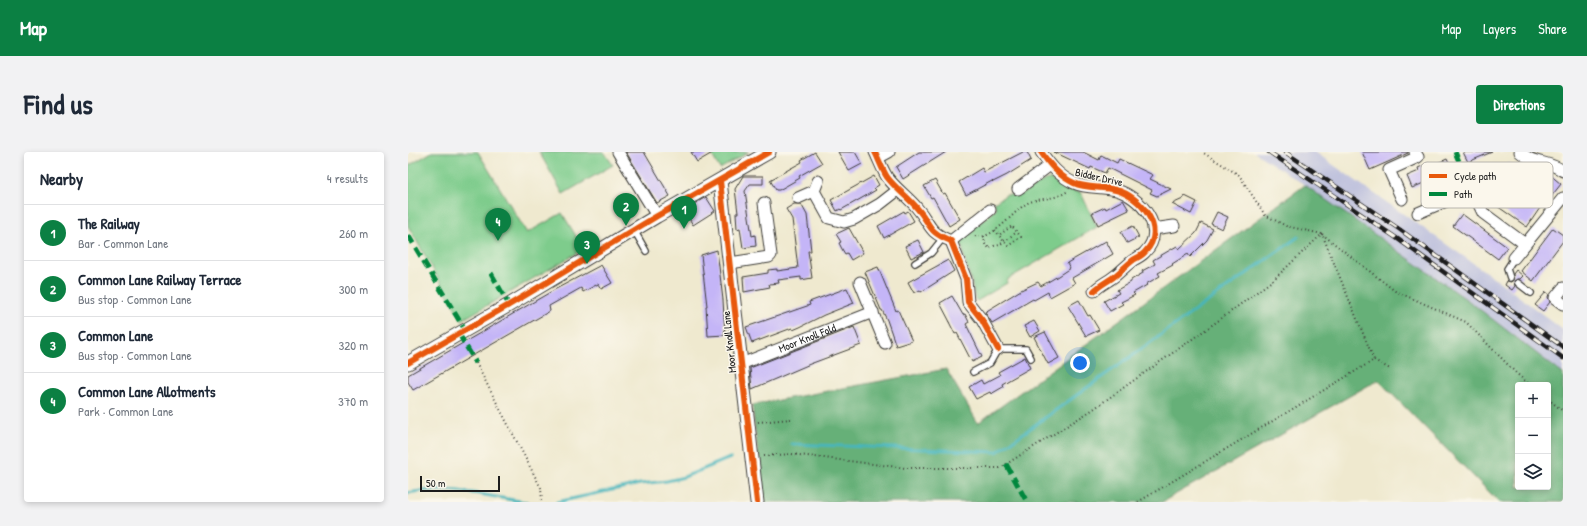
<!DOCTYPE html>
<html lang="en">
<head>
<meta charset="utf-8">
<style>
	:root { --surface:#fff; --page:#f2f2f3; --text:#1f2937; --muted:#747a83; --line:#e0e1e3; --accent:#0b8043 }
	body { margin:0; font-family:"Patrick Hand",sans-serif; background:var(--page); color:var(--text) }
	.controls { position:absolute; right:12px; bottom:12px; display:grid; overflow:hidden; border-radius:4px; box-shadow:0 2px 6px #0003 }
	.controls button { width:36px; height:36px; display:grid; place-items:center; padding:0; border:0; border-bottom:1px solid var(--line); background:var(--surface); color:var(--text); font:20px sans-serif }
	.scale { position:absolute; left:12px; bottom:10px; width:80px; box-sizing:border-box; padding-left:4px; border:2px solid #1c1c1c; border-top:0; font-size:11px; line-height:14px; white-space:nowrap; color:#1c1c1c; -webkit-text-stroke:3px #fbf7ec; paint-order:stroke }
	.you { position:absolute; left:672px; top:211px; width:14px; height:14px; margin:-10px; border:3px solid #fff; border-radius:50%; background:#1a73e8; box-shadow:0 0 0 6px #1a73e833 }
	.badge { display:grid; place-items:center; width:26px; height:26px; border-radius:50%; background:var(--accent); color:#fff; font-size:13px; font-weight:700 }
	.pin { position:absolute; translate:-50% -33px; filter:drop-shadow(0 1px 2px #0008) }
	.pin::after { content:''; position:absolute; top:21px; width:14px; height:12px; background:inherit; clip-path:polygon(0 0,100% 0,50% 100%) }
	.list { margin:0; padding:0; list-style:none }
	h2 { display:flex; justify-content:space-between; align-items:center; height:52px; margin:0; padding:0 16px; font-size:17px }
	h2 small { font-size:13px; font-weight:400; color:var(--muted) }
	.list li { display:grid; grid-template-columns:26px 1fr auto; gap:12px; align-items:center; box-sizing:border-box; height:56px; padding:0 16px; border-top:1px solid var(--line) }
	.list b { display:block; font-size:15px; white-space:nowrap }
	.list p { margin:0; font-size:13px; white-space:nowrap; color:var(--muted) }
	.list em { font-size:13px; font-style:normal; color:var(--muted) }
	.icon { flex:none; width:22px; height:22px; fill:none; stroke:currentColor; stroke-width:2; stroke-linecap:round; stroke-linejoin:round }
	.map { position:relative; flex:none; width:1155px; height:350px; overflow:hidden; border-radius:4px }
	header { display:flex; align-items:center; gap:24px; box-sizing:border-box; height:56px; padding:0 20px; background:var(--accent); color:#fff }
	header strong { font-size:19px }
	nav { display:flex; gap:22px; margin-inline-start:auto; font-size:14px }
	.intro { display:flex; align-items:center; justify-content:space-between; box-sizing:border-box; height:96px; padding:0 24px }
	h1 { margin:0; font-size:28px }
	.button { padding:10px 18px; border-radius:4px; background:var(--accent); color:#fff; font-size:14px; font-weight:700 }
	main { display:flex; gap:24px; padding:0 24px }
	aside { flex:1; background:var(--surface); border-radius:4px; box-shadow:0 2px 6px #0003 }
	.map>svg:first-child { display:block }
	.industrial { fill:#c0c2dd }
	.green { fill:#7ecc8c; stroke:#4d7454 }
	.forest { fill:#66b078; stroke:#41664a; fill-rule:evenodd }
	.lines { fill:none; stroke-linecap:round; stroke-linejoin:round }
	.stream { stroke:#46b6bc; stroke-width:3 }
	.building { fill:#c4b5f7 }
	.service-casing { stroke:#3c3b37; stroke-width:8 }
	.minor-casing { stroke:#3c3b37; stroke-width:13 }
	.tertiary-casing { stroke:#3c3b37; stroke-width:15 }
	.path { stroke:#3c3b37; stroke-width:2; stroke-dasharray:1 3; stroke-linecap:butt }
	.service { stroke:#fff; stroke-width:5.5 }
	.minor { stroke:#fff; stroke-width:11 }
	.tertiary { stroke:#fff; stroke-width:13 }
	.rail-casing { stroke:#1c1c1c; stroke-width:4.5 }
	.rail { stroke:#fbf7ec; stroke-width:3; stroke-dasharray:9; stroke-linecap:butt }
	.quiet { stroke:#00873e; stroke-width:5; stroke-dasharray:10 5; stroke-linecap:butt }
	.cycleway-casing { stroke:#fbf7ec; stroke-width:8 }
	.cycleway { stroke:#e8590c; stroke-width:6 }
	.labels { text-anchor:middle; stroke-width:3; stroke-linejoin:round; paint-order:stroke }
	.street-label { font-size:11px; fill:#1c1c1c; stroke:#fbf7ec }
	.key { fill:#fbf7ec; stroke:#b8b5ae; stroke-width:1 }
	.key-label { font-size:11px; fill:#1c1c1c }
</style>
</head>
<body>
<header>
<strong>Map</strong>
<nav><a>Map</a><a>Layers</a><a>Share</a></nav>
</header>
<div class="intro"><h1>Find us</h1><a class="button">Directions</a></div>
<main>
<aside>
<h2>Nearby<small>4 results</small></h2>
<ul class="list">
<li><span class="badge">1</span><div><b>The Railway</b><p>Bar · Common Lane</p></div><em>260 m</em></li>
<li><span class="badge">2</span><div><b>Common Lane Railway Terrace</b><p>Bus stop · Common Lane</p></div><em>300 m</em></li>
<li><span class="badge">3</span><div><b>Common Lane</b><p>Bus stop · Common Lane</p></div><em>320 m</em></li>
<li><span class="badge">4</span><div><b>Common Lane Allotments</b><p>Park · Common Lane</p></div><em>370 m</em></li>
</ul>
</aside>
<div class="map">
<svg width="1155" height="350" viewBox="0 0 1155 350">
	<rect width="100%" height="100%" fill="#fbf7ec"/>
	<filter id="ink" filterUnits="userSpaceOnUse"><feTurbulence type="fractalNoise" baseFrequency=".025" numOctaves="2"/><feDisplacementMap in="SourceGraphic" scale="8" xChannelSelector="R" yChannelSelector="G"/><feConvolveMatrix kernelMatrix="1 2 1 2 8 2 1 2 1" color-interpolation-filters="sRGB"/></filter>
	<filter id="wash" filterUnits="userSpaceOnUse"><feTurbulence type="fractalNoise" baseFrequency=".012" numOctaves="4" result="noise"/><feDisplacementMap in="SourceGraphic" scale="16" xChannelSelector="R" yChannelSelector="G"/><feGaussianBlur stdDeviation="0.9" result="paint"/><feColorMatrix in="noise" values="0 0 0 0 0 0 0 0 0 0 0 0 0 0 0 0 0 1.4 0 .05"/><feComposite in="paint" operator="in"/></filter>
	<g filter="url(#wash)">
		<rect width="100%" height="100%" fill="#efe9cf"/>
		<path class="industrial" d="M 846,0 L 907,0 L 1092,130 L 1155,178 L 1155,222 L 1065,152 L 897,33 Z"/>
		<path class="green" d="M 24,0 L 70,0 L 119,81 L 154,61 L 176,97 L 54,168 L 0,74 L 0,14 Z
			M 131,0 L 196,0 L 205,13 L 155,42 Z
			M 302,0 L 341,0 L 312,17 Z
			M 642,27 L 665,39 L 673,41 L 689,75 L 600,127 L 599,131 L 569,149 L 567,147 L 563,128 L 557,109 L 553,89 L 563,78 L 588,57 L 586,51 L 598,43 L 614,42 L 637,28 Z"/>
		<path class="forest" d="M 897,33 L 1065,152 L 1155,222 L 1155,350 L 1091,350 L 970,228 L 754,350 L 356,350 L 344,253 L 538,217 L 570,271 ZM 1110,233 L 1140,233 L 1140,335 L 1110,335 Z"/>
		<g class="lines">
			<path class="stream" d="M 384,292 L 589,300 L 890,85
				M 0,341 C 40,332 80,345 119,350
				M 149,350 L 232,332 L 259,329 L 276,325 L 322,306"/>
		</g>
		<g id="blocks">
			<path class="building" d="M 218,0 L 236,0 L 262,44 L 249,51 Z
				M 283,0 L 306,0 L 289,10 Z
				M 407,0 L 414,11 L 391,24 L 392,26 L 371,38 L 368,38 L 362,28 L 394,10 L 393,8 Z
				M 430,0 L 447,0 L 454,12 L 441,19 Z
				M 511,0 L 538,0 L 495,27 L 488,15 Z
				M 615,0 L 619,0 L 623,8 L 599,23 L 585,30 L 584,29 L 558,43 L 551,30 L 574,16 L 576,20 Z
				M 646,0 L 675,0 L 691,8 L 693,3 L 709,11 L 711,7 L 745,23 L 742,27 L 763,37 L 749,44 L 742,41 L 744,38 L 700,16 L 697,21 L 683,15 L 682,17 Z
				M 954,0 L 1000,0 L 1000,1 L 962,18 Z
				M 1055,0 L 1084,0 L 1060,10 Z
				M 1039,7 L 1050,32 L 1038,37 L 1032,24 L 1004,36 L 999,24 L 1011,19 L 1010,16 L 1021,11 L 1023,14 Z
				M 1101,11 L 1114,21 L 1108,29 L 1103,25 L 1094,38 L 1116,54 L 1141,22 L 1153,32 L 1138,51 L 1136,50 L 1119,75 L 1089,54 L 1072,38 L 1076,33 L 1072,23 L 1081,19 L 1086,31 Z
				M 335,24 L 355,24 L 355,32 L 342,32 L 337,39 L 344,84 L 347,83 L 348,94 L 335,96 L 332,76 L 329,77 L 328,61 L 330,61 L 327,37 Z
				M 466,24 L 471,33 L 466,36 L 468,38 L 433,58 L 432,57 L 429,59 L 423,48 Z
				M 527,28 L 535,42 L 537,41 L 552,67 L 541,74 L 525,45 L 523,46 L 516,34 Z
				M 777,44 L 789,50 L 783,62 L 764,52 L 775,47 Z
				M 298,45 L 307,59 L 285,73 L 276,58 Z
				M 715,48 L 721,58 L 690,73 L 684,61 L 697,55 L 698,57 Z
				M 386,52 L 393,52 L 399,63 L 403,99 L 400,99 L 404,126 L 393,128 L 393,125 L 370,128 L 371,131 L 361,132 L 362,135 L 336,140 L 335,125 L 360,121 L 360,118 L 369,117 L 369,119 L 390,116 L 384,67 L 378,57 Z
				M 496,59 L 497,61 L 500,59 L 506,69 L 476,86 L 470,74 Z
				M 809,60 L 820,65 L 814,77 L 803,72 Z
				M 1054,62 L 1099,95 L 1090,107 L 1045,74 Z
				M 793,71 L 805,77 L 799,88 L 782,105 L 780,102 L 764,112 L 765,113 L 750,121 L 752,124 L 738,132 L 739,133 L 725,141 L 727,143 L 713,150 L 715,152 L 702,159 L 696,149 L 711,141 L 709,138 L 723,130 L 723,128 L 735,121 L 734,119 L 747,112 L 745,108 L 769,94 L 771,97 L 788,81 Z
				M 725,74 L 731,85 L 719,91 L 713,80 Z
				M 441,76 L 455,101 L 443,108 L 439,101 L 437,102 L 434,97 L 431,91 L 433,90 L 428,82 Z
				M 1145,76 L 1155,83 L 1155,89 L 1125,129 L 1113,119 Z
				M 510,88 L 516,100 L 503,106 L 497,94 Z
				M 698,89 L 705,102 L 664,126 L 667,131 L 642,145 L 640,140 L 626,148 L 625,147 L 584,171 L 577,160 L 613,138 L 630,130 L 633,134 L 650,124 L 662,116 L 659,111 Z
				M 309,98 L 315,148 L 317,183 L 300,184 L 298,154 L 299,154 L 293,103 Z
				M 540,108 L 546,119 L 513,140 L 512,138 L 506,141 L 500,130 Z
				M 193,113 L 204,131 L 193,137 L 190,132 L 175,140 L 173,136 L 141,154 L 142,159 L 5,238 L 0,230 L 0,223 L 146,138 Z
				M 470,115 L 488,159 L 490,158 L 504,189 L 488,194 L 479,168 L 474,158 L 473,158 L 457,120 Z
				M 1108,118 L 1115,124 L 1112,127 L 1109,127 L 1106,129 L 1107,134 L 1104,138 L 1097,133 L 1099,129 L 1103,130 L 1105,128 L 1105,122 Z
				M 439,136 L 446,151 L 416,163 L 392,175 L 385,178 L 384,176 L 344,191 L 338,175 L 402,153 L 401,150 Z
				M 1138,140 L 1141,142 L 1140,145 L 1142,150 L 1135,159 L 1127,153 Z
				M 544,144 L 555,163 L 557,162 L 561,170 L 558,172 L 574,205 L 564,210 L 549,181 L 547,182 L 541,170 L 542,170 L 532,151 Z
				M 671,148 L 680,164 L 682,163 L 691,178 L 678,184 L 660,154 Z
				M 626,169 L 632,179 L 622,185 L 616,174 Z
				M 446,175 L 453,193 L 402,212 L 344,237 L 342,216 Z
				M 637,180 L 651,206 L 640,212 L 626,185 Z
				M 617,205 L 622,216 L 594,232 L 595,235 L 583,242 L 582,240 L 568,247 L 561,235 L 573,228 L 575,232 L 592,223 L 590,220 Z"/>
		</g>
	</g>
	<g filter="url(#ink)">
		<use href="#blocks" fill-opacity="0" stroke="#3c3b37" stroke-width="1"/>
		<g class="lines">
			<defs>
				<path id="service" d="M 226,78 L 238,99
					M 507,111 L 523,101 L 535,86
					M 1102,126 L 1099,117 L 1106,106
					M 1110,131 L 1123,141
					M 565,220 L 582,211 L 590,197 L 618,197 L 623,206"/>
				<g id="minor">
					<path d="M 210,0 L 249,64"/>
					<path d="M 467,0 C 471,8 474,17 479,25 C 488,37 500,45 509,56 C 524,73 518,79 543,89 L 558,127 L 560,150 L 574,168 L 590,197"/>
					<path d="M 633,0 C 642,13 651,24 666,31 C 679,37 694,34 708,38 C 732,44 760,77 737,100 C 734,104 728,106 724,109 C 719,113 714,118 708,123 C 701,129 693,132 686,139"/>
					<path d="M 1112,0 C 1124,12 1142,9 1155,19"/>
					<path d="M 470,6 L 481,0"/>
					<path d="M 1056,21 L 1075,61 L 1117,92"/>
					<path d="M 610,37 L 642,13"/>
					<path d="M 406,39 L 421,66 L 436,70 L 446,67 L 472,52 L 490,38"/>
					<path d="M 390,46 L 406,39 L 410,29"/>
					<path d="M 994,47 L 981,18 L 1010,5 L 1007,0"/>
					<path d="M 1010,61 L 1064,38"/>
					<path d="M 745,77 L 766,74"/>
					<path d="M 543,89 L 582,58"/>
					<path d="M 1106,106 L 1155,46"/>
					<path d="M 322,111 L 361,105 L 363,103 L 356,51"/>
					<path d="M 452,130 L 477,191"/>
					<path d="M 1155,136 L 1147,146 L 1155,152"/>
					<path id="s1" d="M 333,212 L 465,160"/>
				</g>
				<path id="tertiary" d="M 312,29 L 349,350
					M 0,211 L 101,153 L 249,64 L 361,0"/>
			</defs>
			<use href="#service" class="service-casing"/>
			<use href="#minor" class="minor-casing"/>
			<use href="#tertiary" class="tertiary-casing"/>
			<path class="path" d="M 587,78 C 591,83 595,89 600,94 L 613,85 L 604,74 L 591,83
				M 567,84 C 583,90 605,60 618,52 C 629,45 646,49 660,39
				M 576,84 L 577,92 L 582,97 L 586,94 L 592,93 L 596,89 L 609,80
				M 966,208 L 982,217
				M 68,211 L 133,336 L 134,350
				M 1140,247 L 1155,259
				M 350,270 L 383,267
				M 356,304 L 383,302 L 498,316 L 592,316 L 684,258 L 814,166 L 865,128 L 914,82 L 987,139 L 1058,170 L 1108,221 L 1122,233
				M 730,350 L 966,208 L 914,82 L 878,74 L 857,63 L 831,23 L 794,0"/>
			<use href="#service" class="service"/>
			<use href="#minor" class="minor"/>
			<use href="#tertiary" class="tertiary"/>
			<defs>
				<path id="rail" d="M 861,0 L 987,85 L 1155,206
					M 877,0 L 991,77 L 1155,195"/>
			</defs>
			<use href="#rail" class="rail-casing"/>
			<use href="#rail" class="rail"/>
			<path class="quiet" d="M 1047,0 L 1056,21
				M 0,83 L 57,178
				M 83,121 L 101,153
				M 51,182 L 68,211
				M 598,312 L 619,350"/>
			<defs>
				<path id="cycleway" d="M 467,0 C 471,8 474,17 479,25 C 488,37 500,45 509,56 C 524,73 518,79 543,89 L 558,127 L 560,150 L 574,168 L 590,197
					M 633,0 C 642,13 651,24 666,31 C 679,37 694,34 708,38 C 732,44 760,77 737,100 C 734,104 728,106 724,109 C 719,113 714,118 708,123 C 701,129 693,132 686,139
					M 312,29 L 349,350
					M 0,211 L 101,153 L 249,64 L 361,0"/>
			</defs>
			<use href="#cycleway" class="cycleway-casing"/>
			<use href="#cycleway" class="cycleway"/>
		</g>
	</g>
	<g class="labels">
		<g class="street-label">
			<text transform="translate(691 25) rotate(13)" y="4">Bidder Drive</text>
			<text dy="4" stroke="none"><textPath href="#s1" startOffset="71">Moor Knoll Fold</textPath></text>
			<text transform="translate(321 190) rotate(-96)" y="4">Moor Knoll Lane</text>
		</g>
	</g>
	<rect x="1013" y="10" width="132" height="46" rx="6" class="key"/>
	<rect x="1021" y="22" width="18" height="4" fill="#e8590c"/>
	<rect x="1021" y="40" width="18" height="4" fill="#00873e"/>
	<g class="key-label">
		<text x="1046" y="28">Cycle path</text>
		<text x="1046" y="46">Path</text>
	</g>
</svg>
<div class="controls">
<button>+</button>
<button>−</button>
<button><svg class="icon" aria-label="layers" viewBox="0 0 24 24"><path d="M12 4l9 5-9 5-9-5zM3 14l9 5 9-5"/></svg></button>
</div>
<div class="scale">50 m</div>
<div class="you"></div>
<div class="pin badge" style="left:276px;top:77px">1</div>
<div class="pin badge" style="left:218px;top:74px">2</div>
<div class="pin badge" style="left:179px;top:112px">3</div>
<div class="pin badge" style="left:90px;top:89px">4</div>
</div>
</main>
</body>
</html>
